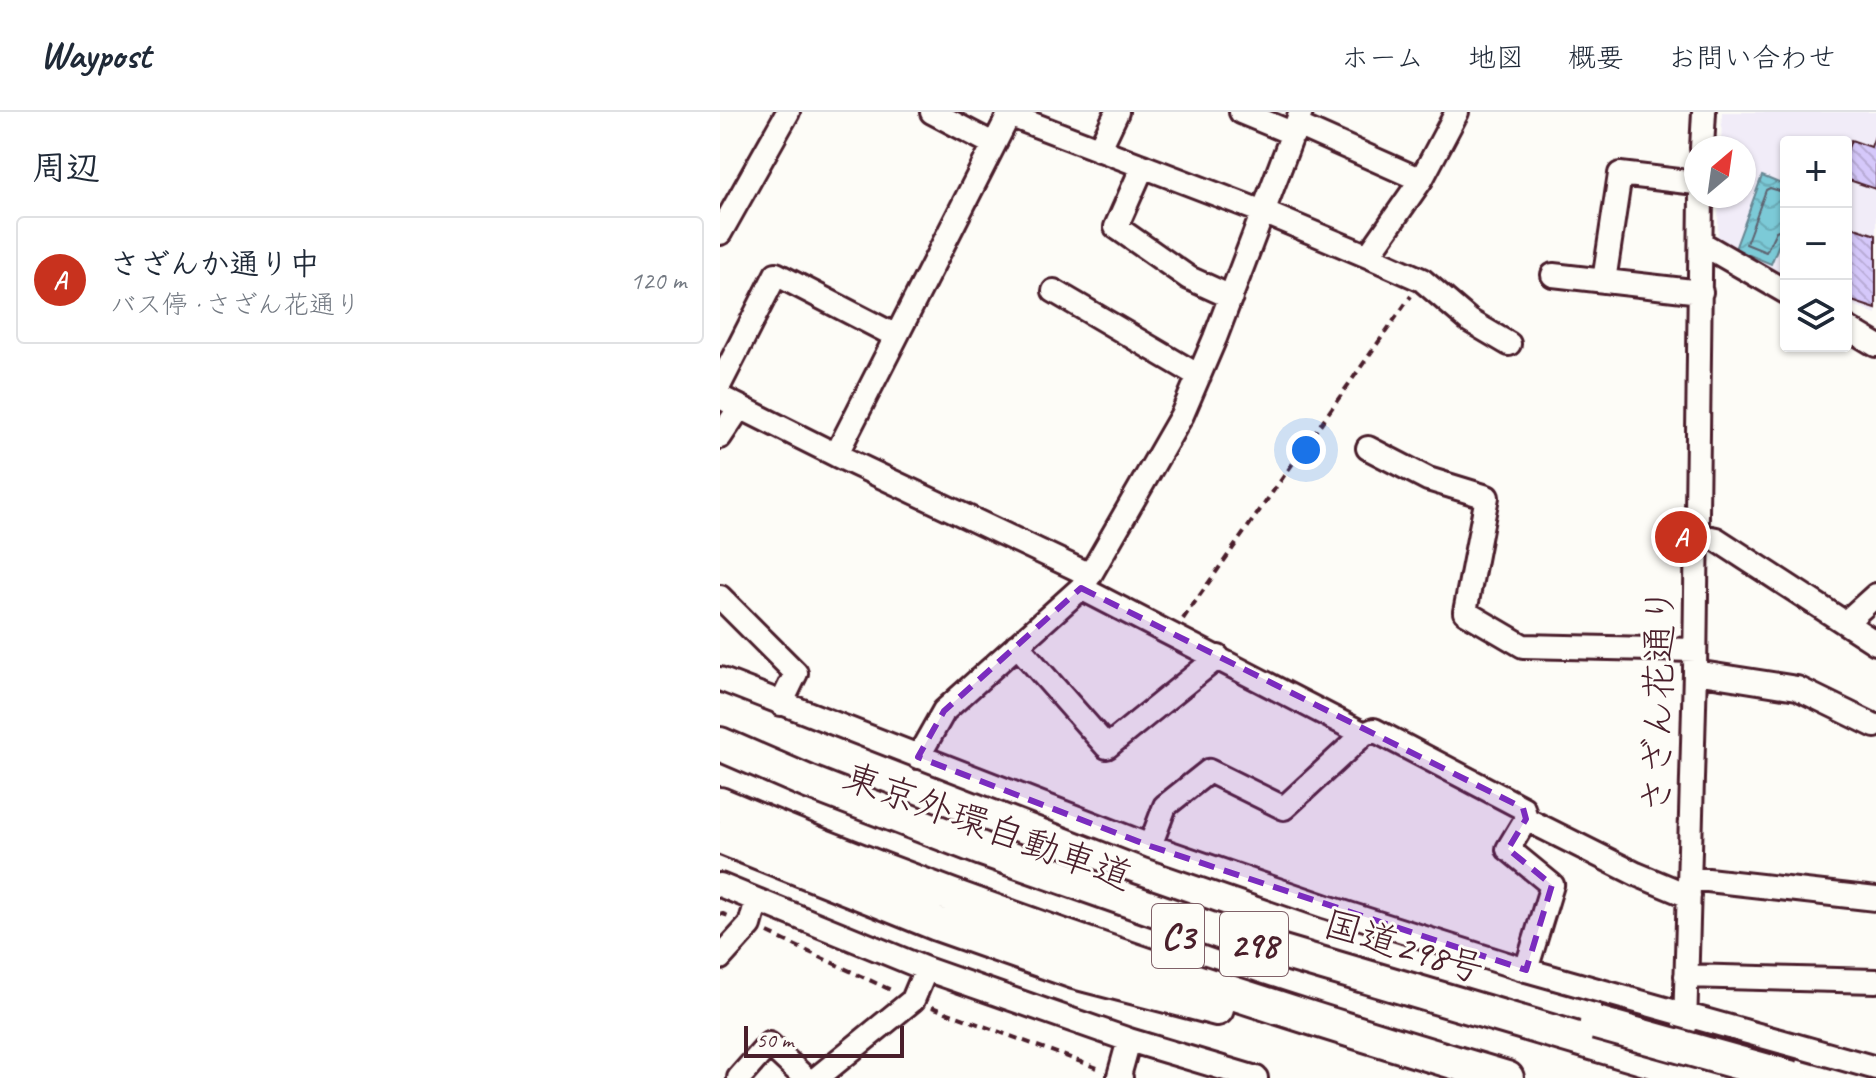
<!DOCTYPE html>
<html lang="ja">
<head>
<meta charset="utf-8">
<style>
	:root { --surface:#fff; --page:#f6f6f7; --text:#1f2937; --muted:#747a83; --line:#e0e1e3; --accent:#c8321e }
	body { margin:0; font-family:Caveat,"Klee One",sans-serif; background:var(--page); color:var(--text) }
	.controls { position:absolute; right:24px; top:24px; display:grid; overflow:hidden; border-radius:8px; box-shadow:0 2px 6px #0004 }
	.controls button { width:72px; height:72px; display:grid; place-items:center; padding:0; border:0; border-bottom:2px solid var(--line); background:var(--surface); color:var(--text); font:40px sans-serif }
	.compass { position:absolute; left:964px; top:24px; width:72px; height:72px; border-radius:50%; background:var(--surface); box-shadow:0 2px 6px #0004; rotate:29deg }
	.scale { position:absolute; left:24px; bottom:20px; width:160px; box-sizing:border-box; padding-left:8px; border:4px solid #4a1f2b; border-top:0; font-size:22px; line-height:28px; white-space:nowrap; color:#4a1f2b; -webkit-text-stroke:6px #fdfcf7; paint-order:stroke }
	.you { position:absolute; left:586px; top:338px; width:28px; height:28px; margin:-20px; border:6px solid #fff; border-radius:50%; background:#1a73e8; box-shadow:0 0 0 12px #1a73e833 }
	.badge { display:grid; place-items:center; width:52px; height:52px; border-radius:50%; background:var(--accent); color:#fff; font-size:26px; font-weight:700 }
	.pin { position:absolute; translate:-50% -50%; border:4px solid #fff; box-shadow:0 2px 8px #0006 }
	.list { margin:0; padding:0; list-style:none }
	h2 { display:flex; justify-content:space-between; align-items:center; height:104px; margin:0; padding:0 32px; font-size:34px }
	h2 small { font-size:26px; font-weight:400; color:var(--muted) }
	.list li { display:grid; grid-template-columns:52px 1fr auto; gap:24px; align-items:center; box-sizing:border-box; height:128px; margin:0 16px 16px; padding:0 16px; border:2px solid var(--line); border-radius:8px }
	.list b { display:block; font-size:30px; white-space:nowrap }
	.list p { margin:0; font-size:26px; white-space:nowrap; color:var(--muted) }
	.list em { font-size:26px; font-style:normal; color:var(--muted) }
	.icon { flex:none; width:44px; height:44px; fill:none; stroke:currentColor; stroke-width:2; stroke-linecap:round; stroke-linejoin:round }
	.map { position:relative; flex:none; width:1156px; height:966px; overflow:hidden }
	header { display:flex; align-items:center; gap:48px; box-sizing:border-box; height:112px; padding:0 40px; background:var(--surface); border-bottom:2px solid var(--line) }
	header strong { font-size:38px }
	nav { display:flex; gap:44px; margin-inline-start:auto; font-size:28px }
	main { display:flex }
	aside { flex:1; background:var(--surface) }
	.map>svg:first-child { display:block }
	.built { fill:#f1ecf8 }
	.water { fill:url(#water-waves); stroke:#678692; stroke-width:2 }
	.lines { fill:none; stroke-linecap:round; stroke-linejoin:round }
	.shore { stroke:#5e6370; stroke-width:2 }
	.building { fill:url(#building-back-hatch); stroke:#4a1f2b; stroke-width:2 }
	.minor-casing { stroke:#4a1f2b; stroke-width:28 }
	.highway-casing { stroke:#4a1f2b; stroke-width:38 }
	.path { stroke:#4a1f2b; stroke-width:4; stroke-dasharray:8 6; stroke-linecap:butt }
	.minor { stroke:#fdfcf7; stroke-width:22 }
	.highway { stroke:#fdfcf7; stroke-width:32 }
	.highway-bridge-casing { stroke:#4a1f2b; stroke-width:38; stroke-linecap:butt }
	.highway-bridge { stroke:#fdfcf7; stroke-width:32 }
	.marked { fill:#7b2cbf; fill-opacity:0.2; stroke:#7b2cbf; stroke-width:6; stroke-dasharray:16 10; stroke-linejoin:round }
	.labels { text-anchor:middle; stroke-width:6; stroke-linejoin:round; paint-order:stroke }
	.shield { fill:#fdfcf7; stroke:#806168; stroke-width:2 }
	.shield-label { font-size:36px; font-weight:bold; fill:#4a1f2b }
	.street-label { font-size:38px; fill:#4a1f2b; stroke:#fdfcf7 }
</style>
</head>
<body>
<header>
<strong>Waypost</strong>
<nav><a>ホーム</a><a>地図</a><a>概要</a><a>お問い合わせ</a></nav>
</header>
<main>
<aside>
<h2>周辺<small></small></h2>
<ul class="list">
<li><span class="badge">A</span><div><b>さざんか通り中</b><p>バス停 · さざん花通り</p></div><em>120 m</em></li>
</ul>
</aside>
<div class="map">
<svg width="1156" height="966" viewBox="0 0 1156 966">
	<defs>
		<pattern id="water-waves" width="16" height="10" patternUnits="userSpaceOnUse" patternTransform="scale(2)"><rect width="16" height="10" fill="#7bcad7"/><path d="M0 5q4-4 8 0t8 0" fill="none" stroke="#6cadb9"/></pattern>
		<pattern id="building-back-hatch" width="6" height="6" patternUnits="userSpaceOnUse" patternTransform="scale(2)"><rect width="6" height="6" fill="#d5c8fa"/><path d="M-1 5l2 2M0 0l6 6M5-1l2 2" fill="none" stroke="#b8abd6"/></pattern>
	</defs>
	<rect width="100%" height="100%" fill="#fdfcf7"/>
	<filter id="ink" filterUnits="userSpaceOnUse"><feTurbulence type="fractalNoise" baseFrequency=".0125" numOctaves="2"/><feDisplacementMap in="SourceGraphic" scale="16" xChannelSelector="R" yChannelSelector="G"/><feConvolveMatrix kernelMatrix="1 2 1 2 8 2 1 2 1" color-interpolation-filters="sRGB"/></filter>
	<g filter="url(#ink)">
		<path class="built" d="M 1002,0 L 1156,0 L 1156,202 L 1126,190 L 1126,30 L 1066,30 L 1066,166 L 997,138 L 999,84 L 1024,84 L 1024,36 L 1001,36 Z"/>
		<path class="water" d="M 1042,64 L 1066,74 L 1066,115 L 1051,152 L 1015,137 Z"/>
		<g class="lines">
			<path class="shore" d="M 1066,81 L 1050,76 L 1046,78 L 1026,132 L 1046,140 L 1056,119 L 1066,115"/>
		</g>
		<path class="building" d="M 1156,21 L 1156,77 L 1126,67 L 1126,42 L 1131,28 L 1151,35 Z
			M 1126,113 L 1156,123 L 1156,197 L 1126,187 Z"/>
		<g class="lines">
			<defs>
				<path id="minor" d="M 212,0 L 273,32
					M 521,0 L 574,22
					M 577,13 L 701,68
					M 982,36 L 984,0
					M 379,38 L 397,0
					M 423,54 L 396,115 L 469,166 L 511,185
					M 0,121 L 68,0
					M 981,131 L 1066,180
					M 648,144 L 701,68 L 737,0
					M 833,163 L 981,180
					M 884,169 L 900,62 L 976,71
					M 334,179 L 479,264
					M 1126,215 L 1156,233
					M 0,272 L 56,162 L 176,224
					M 0,285 L 116,343 L 370,463
					M 0,325 L 20,295
					M 648,336 L 708,367 L 767,385 L 745,500 L 803,534 L 975,538
					M 116,343 L 289,3 L 543,100 L 648,144 L 702,168 L 750,209 L 789,232
					M 977,423 L 996,427 L 1156,531
					M 361,476 L 644,622 L 654,618 L 803,696 L 806,707 L 916,762 L 969,784
					M 0,485 L 76,561 L 61,592
					M 1126,510 L 1156,483
					M 297,533 L 387,635 L 498,545
					M 975,560 L 1077,576 L 1155,614
					M 0,567 L 430,734 L 607,795 L 806,858 L 1156,956
					M 198,645 L 224,599 L 361,476 L 370,463 L 462,303 L 495,226 L 581,0
					M 806,707 L 788,737 L 832,773 L 806,858
					M 430,734 L 445,694 L 489,659 L 564,696 L 644,622
					M 970,766 L 1156,787
					M 0,773 L 206,857 L 409,928 L 536,966
					M 0,846 L 30,813 L 37,788
					M 966,864 L 1156,869
					M 965,915 L 975,560 L 981,84
					M 19,966 L 49,932 L 85,966
					M 97,966 L 193,888 L 206,857
					M 401,966 L 399,964 L 409,928"/>
				<path id="highway" d="M 0,632 L 88,670 L 262,737 L 522,828 L 990,966
					M 0,692 C 257,800 520,887 787,966
					M 0,725 L 217,812 L 354,860 L 497,897"/>
			</defs>
			<use href="#minor" class="minor-casing"/>
			<use href="#highway" class="highway-casing"/>
			<path class="path" d="M 463,507 L 691,184
				M 0,801 L 11,805
				M 48,821 L 171,878
				M 212,895 L 380,957"/>
			<use href="#minor" class="minor"/>
			<use href="#highway" class="highway"/>
			<defs>
				<path id="highway-bridge" d="M 876,911 L 1073,966"/>
			</defs>
			<use href="#highway-bridge" class="highway-bridge-casing"/>
			<use href="#highway-bridge" class="highway-bridge"/>
		</g>
	</g>
	<path class="marked" d="M 361,476 L 803,696 L 806,707 L 788,737 L 832,773 L 806,858 L 430,734 L 198,645 L 224,599 Z"/>
	<g class="labels">
		<g class="shield">
			<rect x="432" y="792" width="52" height="64" rx="6"/>
			<rect x="500" y="800" width="68" height="64" rx="6"/>
		</g>
		<g class="shield-label">
			<text x="458" y="837">C3</text>
			<text x="534" y="845">298</text>
		</g>
		<g class="street-label">
			<text transform="translate(938 588) rotate(-89)" y="13">さざん花通り</text>
			<text transform="translate(268 714) rotate(20)" y="13">東京外環自動車道</text>
			<text transform="translate(684 834) rotate(17)" y="13">国道298号</text>
		</g>
	</g>
</svg>
<div class="controls">
<button>+</button>
<button>−</button>
<button><svg class="icon" aria-label="layers" viewBox="0 0 24 24"><path d="M12 4l9 5-9 5-9-5zM3 14l9 5 9-5"/></svg></button>
</div>
<svg class="compass" viewBox="-18 -18 36 36"><path d="M0-13l5 13h-10z" fill="#e53935"/><path d="M0 13l5-13h-10z" fill="#747a83"/></svg>
<div class="scale">50 m</div>
<div class="you"></div>
<div class="pin badge" style="left:961px;top:425px">A</div>
</div>
</main>
</body>
</html>
